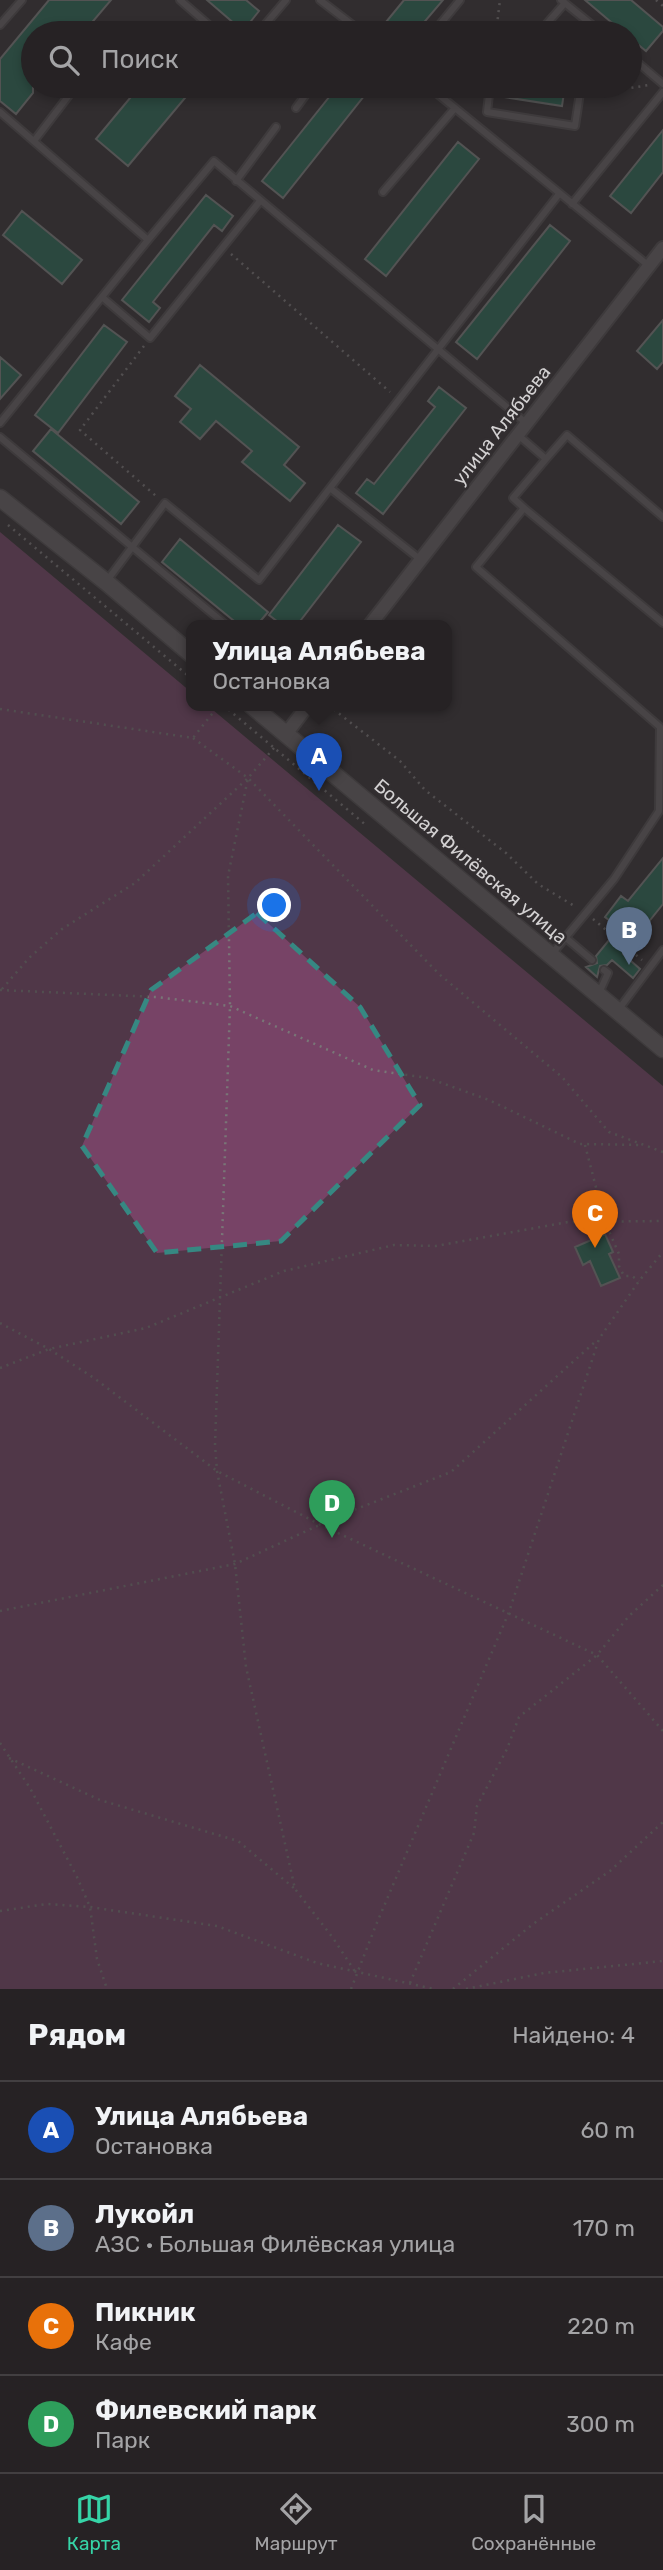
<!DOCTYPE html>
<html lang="ru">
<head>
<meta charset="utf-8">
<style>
	:root { --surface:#262224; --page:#2e2a2c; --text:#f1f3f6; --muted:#a4a4a6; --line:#423f41; --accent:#36d4a7 }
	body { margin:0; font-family:Rubik,sans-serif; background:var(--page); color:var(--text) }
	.you { position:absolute; left:275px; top:906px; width:24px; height:24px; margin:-18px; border:5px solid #fff; border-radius:50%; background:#1a73e8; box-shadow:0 0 0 10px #1a73e833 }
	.badge { display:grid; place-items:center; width:46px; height:46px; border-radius:50%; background:var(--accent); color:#fff; font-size:23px; font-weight:700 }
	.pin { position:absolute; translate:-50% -58px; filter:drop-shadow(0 2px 4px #0008) }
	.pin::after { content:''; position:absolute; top:37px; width:24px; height:21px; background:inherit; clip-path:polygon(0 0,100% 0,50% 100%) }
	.popup { position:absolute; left:186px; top:620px; width:266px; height:91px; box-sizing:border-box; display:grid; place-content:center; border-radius:14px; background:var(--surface); filter:drop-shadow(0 2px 5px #0005); font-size:23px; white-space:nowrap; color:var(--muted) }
	.popup b { font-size:26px; color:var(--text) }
	.popup::after { content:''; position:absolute; left:50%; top:100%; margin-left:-14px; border:14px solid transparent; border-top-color:var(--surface) }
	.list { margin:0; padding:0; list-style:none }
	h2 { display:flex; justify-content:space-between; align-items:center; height:91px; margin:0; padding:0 28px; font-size:30px }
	h2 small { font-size:23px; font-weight:400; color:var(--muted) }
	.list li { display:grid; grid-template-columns:46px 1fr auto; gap:21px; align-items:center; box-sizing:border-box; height:98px; padding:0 28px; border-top:2px solid var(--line) }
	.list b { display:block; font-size:26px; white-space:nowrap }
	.list p { margin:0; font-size:23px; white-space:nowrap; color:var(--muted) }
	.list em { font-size:23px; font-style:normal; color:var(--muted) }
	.icon { flex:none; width:38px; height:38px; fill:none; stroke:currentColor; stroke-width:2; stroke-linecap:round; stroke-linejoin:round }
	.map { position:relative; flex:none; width:663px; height:1989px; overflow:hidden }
	.search { position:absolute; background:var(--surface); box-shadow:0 4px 10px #0003; left:21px; right:21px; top:21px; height:77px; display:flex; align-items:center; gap:18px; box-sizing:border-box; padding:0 24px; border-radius:38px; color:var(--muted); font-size:26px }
	.sheet { height:483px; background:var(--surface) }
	nav { display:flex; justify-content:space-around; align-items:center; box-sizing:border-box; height:98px; border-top:2px solid var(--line); background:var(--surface); font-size:19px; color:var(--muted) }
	nav a { display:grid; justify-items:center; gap:4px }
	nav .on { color:var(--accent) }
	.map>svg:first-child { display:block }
	.green { fill:#774366 }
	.building { fill:#256853; stroke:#7c817f; stroke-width:2 }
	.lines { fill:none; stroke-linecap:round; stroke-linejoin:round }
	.lane-casing { stroke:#4e4b4c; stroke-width:10 }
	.street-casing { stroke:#4e4b4c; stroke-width:16 }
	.secondary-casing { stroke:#4e4b4c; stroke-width:19 }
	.path { stroke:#797677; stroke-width:2.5; stroke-dasharray:2 5; stroke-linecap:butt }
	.lane { stroke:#656163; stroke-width:6 }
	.street { stroke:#656163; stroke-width:12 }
	.secondary { stroke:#656163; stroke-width:16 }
	.marked { fill:none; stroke:#368882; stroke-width:5; stroke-dasharray:14 9; stroke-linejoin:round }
	.labels { text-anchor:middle; stroke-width:5; stroke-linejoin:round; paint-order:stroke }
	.street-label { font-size:19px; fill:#d3d1d2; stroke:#322e30 }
</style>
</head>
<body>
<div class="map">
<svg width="663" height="1989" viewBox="0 0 663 1989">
	<rect width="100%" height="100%" fill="#322e30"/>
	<path class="green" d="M 0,532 L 191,692 L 191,705 L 207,705 L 663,1086 L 663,1989 L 0,1989 Z"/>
	<path class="building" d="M 49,0 L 111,0 L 83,33 L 33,33 L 33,93 L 16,114 L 0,101 L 0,59 Z
		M 207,0 L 246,0 L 259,11 L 243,31 Z
		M 404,0 L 443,0 L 415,33 L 377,33 Z
		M 585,0 L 631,0 L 663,27 L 663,31 L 646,51 L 630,38 L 630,33 L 624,33 Z
		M 140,86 L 195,86 L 128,166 L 96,139 Z
		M 338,86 L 372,86 L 283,198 L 262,181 Z
		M 506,86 L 565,86 L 562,106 L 504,97 Z
		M 663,130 L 663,172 L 631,213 L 610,196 Z
		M 458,142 L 479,159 L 386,276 L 365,259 Z
		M 206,195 L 233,216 L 222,231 L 214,225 L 153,302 L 160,308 L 149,322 L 122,300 Z
		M 22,211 L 82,260 L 62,284 L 3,235 Z
		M 550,225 L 570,241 L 477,359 L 456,342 Z
		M 663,320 L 663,362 L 657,369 L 637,351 Z
		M 104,325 L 127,342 L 58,433 L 35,415 Z
		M 0,357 L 21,375 L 0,399 Z
		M 200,365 L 299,447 L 284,465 L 305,483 L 290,501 L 242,462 L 252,451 L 216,421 L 200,439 L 180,422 L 191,409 L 175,396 Z
		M 439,387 L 466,408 L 383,514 L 356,493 L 367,479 L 374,484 L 435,407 L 428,401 Z
		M 51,429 L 139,502 L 121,524 L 33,451 Z
		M 338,525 L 361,542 L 297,625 L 282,625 L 269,615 Z
		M 180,539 L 268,612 L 257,625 L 239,625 L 162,562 Z
		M 663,858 L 663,904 L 623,954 L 640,969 L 633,978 L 612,960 L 607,965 L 600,966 L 597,977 L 586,967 L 597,963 L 596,956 L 619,928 L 605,917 L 621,896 L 628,901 Z
		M 605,1234 L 613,1252 L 609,1254 L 620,1278 L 601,1286 L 590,1261 L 583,1265 L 575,1247 Z"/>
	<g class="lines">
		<defs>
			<path id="lane" d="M 180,0 L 218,33
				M 320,0 L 363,33
				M 561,0 L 602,33
				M 0,25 L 22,0
				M 258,33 L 286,0
				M 433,33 L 460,0
				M 545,33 L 543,28 L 565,3
				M 630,56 L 663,84
				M 428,86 L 649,266
				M 490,86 L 487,112 L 575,126 L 581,86
				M 296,108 L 312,86
				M 0,112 L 148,240 L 0,423
				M 34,141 L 76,86
				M 236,181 L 276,127
				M 383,192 L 455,108
				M 572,204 L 663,92
				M 148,240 L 214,161 L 526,423
				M 102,297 L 150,338 L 260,201
				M 518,435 L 546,459 L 513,498 L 524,508
				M 0,437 L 226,625
				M 546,459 L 567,435 L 663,517
				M 421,560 L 330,488 L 559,194
				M 106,582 L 165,503 L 259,580 L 330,488
				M 566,938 L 592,960
				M 551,955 L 614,879 L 659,811 L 660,727 L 476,567 L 524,508 L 663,623
				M 599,993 L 608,973 L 604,970
				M 619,1009 L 663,950"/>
			<path id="street" d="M 370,625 L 663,248
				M 286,734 L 308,705"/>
			<path id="secondary" d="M 0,498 L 106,582 L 191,654
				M 251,705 L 663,1049"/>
		</defs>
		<use href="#lane" class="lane-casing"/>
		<use href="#street" class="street-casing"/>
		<use href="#secondary" class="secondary-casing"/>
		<path class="path" d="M 656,0 L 663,6
			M 496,33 L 500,0
			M 599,86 L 606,92 L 649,85
			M 231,254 L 390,392
			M 144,346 L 80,430 L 156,496
			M 8,525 L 191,678
			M 223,705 L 367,826
			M 328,705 L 400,761 L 425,790 L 506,853 L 538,884 L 576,907
			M 0,709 L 193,738 L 219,705
			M 193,738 L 248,778 L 439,974 L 562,1077 L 609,1132 L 663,1152
			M 274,748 L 248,778 L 228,876 L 230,1006 L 215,1445 L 217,1471 L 235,1564 L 246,1667 L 295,1889 L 333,1938 L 356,1973
			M 593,919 L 642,960
			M 2,989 L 29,958 L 62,929 L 135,883 L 248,778
			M 0,990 L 156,997 L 230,1006 L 373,1070 L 428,1078 L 489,1100 L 580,1144 L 643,1145
			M 585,1145 L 605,1222 L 619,1254 L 619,1266 L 624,1276 L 632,1276 L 639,1281
			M 0,1323 L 49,1349 L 94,1378 L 217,1471 L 321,1525 L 597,1655 L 663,1731
			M 0,1368 L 49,1349 L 146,1328 L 284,1271 L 394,1245 L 436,1246 L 568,1222 L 663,1221
			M 0,1611 L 235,1564 L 341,1515 L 451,1472 L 596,1341
			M 0,1743 L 30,1788 L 77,1877 L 90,1907 L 97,1959 L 107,1989
			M 9,1758 L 100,1800 L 238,1841 L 295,1889
			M 0,1911 L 47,1904 L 90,1907 L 217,1926 L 317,1963 L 434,1989
			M 410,1983 L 474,1833 L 477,1806 L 507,1749 L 519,1717 L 597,1655 L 629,1616 L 663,1585
			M 351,1989 L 376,1925 L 509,1612 L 599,1339 L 639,1281 L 663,1252
			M 453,1989 L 533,1924 L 610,1871 L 663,1822
			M 466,1989 L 544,1973 L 663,1961"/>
		<use href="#lane" class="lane"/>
		<use href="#street" class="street"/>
		<use href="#secondary" class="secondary"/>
	</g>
	<path d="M0 0H663V1989H0ZM 257,913 L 360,1007 L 420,1105 L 281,1241 L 157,1253 L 82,1146 L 151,990 Z" fill="#322e30" fill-opacity=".55" fill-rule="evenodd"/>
	<path class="marked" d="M 257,913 L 360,1007 L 420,1105 L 281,1241 L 157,1253 L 82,1146 L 151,990 Z"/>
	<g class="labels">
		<g class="street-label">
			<text transform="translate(501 425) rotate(-52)" y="7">улица Алябьева</text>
			<text transform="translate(471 861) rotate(40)" y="7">Большая Филёвская улица</text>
		</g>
	</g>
</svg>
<div class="you"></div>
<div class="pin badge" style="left:319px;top:791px;background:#1a4fb4">A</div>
<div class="popup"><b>Улица Алябьева</b>Остановка</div>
<div class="pin badge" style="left:629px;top:965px;background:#5c6f8a">B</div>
<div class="pin badge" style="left:595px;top:1248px;background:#e8710a">C</div>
<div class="pin badge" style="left:332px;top:1538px;background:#2e9e5b">D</div>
<div class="search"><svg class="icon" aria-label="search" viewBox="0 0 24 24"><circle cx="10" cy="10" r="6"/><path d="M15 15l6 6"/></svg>Поиск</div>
</div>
<section class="sheet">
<h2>Рядом<small>Найдено: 4</small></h2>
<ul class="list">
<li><span class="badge" style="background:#1a4fb4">A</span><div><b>Улица Алябьева</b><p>Остановка</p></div><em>60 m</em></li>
<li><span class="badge" style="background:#5c6f8a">B</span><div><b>Лукойл</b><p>АЗС · Большая Филёвская улица</p></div><em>170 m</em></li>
<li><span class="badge" style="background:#e8710a">C</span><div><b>Пикник</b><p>Кафе</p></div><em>220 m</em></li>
<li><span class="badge" style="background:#2e9e5b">D</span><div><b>Филевский парк</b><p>Парк</p></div><em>300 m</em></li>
</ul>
</section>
<nav>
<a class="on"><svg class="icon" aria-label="map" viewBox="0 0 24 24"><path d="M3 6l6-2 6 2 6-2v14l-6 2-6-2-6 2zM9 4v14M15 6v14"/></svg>Карта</a>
<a><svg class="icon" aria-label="directions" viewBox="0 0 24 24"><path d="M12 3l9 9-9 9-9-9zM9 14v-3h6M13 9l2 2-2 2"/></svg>Маршрут</a>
<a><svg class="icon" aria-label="saved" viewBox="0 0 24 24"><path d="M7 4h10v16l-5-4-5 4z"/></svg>Сохранённые</a>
</nav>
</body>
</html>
